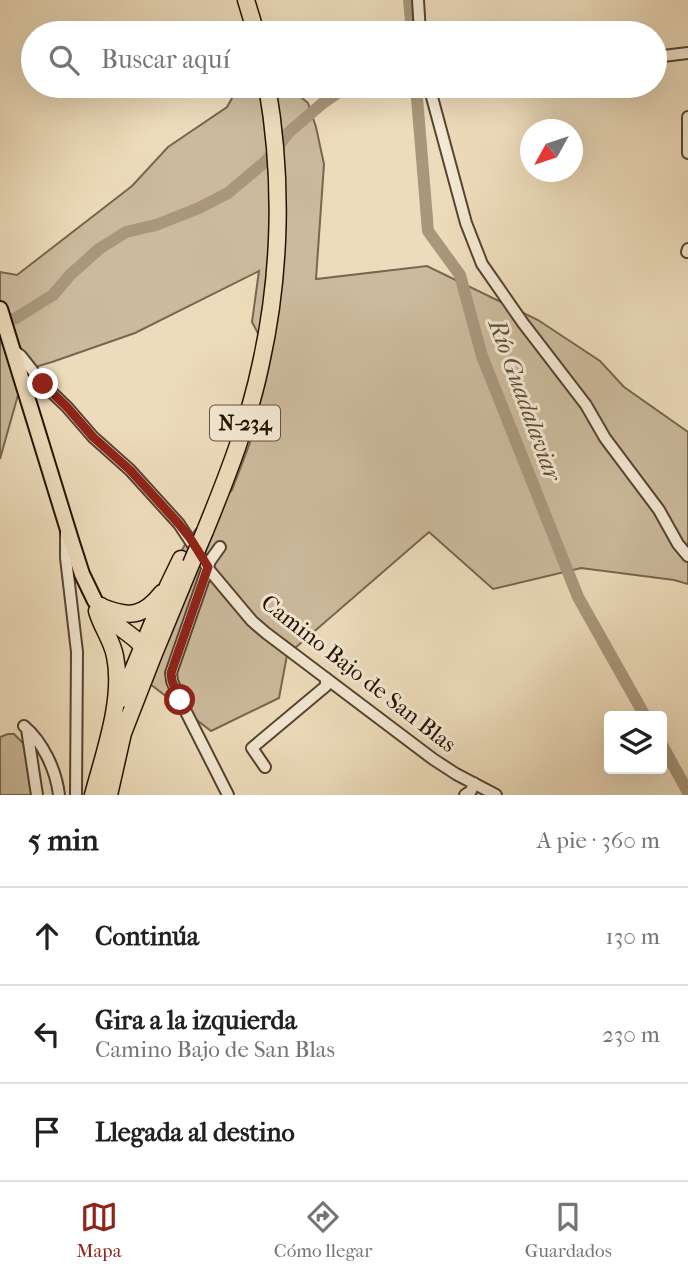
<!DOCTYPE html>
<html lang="es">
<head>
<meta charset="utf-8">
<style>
	:root { --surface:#fff; --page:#f2f2f2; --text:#202124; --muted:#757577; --line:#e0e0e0; --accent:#8f2418 }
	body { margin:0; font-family:"IM FELL French Canon",serif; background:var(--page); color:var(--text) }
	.controls { position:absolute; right:21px; bottom:21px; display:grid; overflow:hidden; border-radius:7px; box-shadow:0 7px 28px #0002 }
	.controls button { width:63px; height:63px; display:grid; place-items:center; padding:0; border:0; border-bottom:2px solid var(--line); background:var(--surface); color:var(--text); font:35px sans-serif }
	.compass { position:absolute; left:520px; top:119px; width:63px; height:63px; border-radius:50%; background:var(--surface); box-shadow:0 7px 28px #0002; rotate:230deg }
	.stop { position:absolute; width:21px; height:21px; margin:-16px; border:5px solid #8f2418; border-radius:50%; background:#fff }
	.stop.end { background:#8f2418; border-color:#fff; box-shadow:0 2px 7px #0008 }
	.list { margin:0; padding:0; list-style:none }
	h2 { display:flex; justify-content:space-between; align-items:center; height:91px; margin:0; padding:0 28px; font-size:30px }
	h2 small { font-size:23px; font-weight:400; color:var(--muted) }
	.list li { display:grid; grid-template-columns:46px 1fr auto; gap:21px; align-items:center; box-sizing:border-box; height:98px; padding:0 28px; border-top:2px solid var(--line) }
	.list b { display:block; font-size:26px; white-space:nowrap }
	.list p { margin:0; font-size:23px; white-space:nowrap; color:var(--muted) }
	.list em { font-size:23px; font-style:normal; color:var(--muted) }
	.icon { flex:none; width:38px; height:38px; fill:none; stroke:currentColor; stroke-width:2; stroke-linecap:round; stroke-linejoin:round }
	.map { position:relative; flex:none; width:688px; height:795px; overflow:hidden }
	.search { position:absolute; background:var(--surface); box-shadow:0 7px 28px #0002; left:21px; right:21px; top:21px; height:77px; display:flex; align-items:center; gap:18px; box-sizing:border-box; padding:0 24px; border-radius:38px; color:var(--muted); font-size:26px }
	.sheet { height:385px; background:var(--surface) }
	nav { display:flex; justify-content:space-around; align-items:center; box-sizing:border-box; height:98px; border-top:2px solid var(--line); background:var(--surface); font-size:19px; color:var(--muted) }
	nav a { display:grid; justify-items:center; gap:4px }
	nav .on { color:var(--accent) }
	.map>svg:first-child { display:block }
	.green { fill:#cbba9c; stroke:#786650; stroke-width:2 }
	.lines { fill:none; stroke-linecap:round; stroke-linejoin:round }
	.river { stroke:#a9977c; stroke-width:12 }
	.minor-casing { stroke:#564431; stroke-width:14 }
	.major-casing { stroke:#241203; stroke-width:18 }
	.highway-casing { stroke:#241203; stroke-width:19 }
	.minor { stroke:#f3e8d3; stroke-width:10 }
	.major { stroke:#eddcbb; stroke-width:14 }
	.highway { stroke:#eddcbb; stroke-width:16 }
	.highway-bridge-casing { stroke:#241203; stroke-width:19; stroke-linecap:butt }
	.highway-bridge { stroke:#eddcbb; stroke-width:16 }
	.route { stroke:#8f2418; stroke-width:9 }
	.labels { text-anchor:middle; stroke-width:6; stroke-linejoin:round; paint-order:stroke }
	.shield { fill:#f3e8d3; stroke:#625241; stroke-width:2 }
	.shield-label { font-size:21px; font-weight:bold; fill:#241203 }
	.street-label { font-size:23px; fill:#241203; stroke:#f3e8d3 }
	.water-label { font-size:24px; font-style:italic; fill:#604e39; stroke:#f3e8d3 }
</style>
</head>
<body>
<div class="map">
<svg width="688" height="795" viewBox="0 0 688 795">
	<rect width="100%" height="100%" fill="#eddcbb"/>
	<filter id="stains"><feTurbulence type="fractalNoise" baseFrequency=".00286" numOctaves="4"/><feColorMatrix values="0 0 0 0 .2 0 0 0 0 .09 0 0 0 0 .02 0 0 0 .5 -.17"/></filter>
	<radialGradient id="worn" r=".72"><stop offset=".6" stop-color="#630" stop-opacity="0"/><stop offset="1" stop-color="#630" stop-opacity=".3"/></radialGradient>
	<path class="green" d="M 239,86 L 288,86 L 308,103 L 316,127 L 324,164 L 316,279 L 427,266 L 538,320 L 600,361 L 624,387 L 688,432 L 688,584 L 674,580 L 581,568 L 493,589 L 429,532 L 287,655 L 279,698 L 211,731 L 145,680 L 158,595 L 189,537 L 232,490 L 251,440 L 264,345 L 252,322 L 259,271 L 135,333 L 52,362 L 25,370 L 0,459 L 0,272 L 17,275 L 132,186 L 168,147 L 227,107 Z
		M 8,734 L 14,734 L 26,746 L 41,795 L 0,795 L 0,737 Z"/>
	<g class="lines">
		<path class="river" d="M 409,0 L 412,33
			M 416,86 L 428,231 L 460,275 L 482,356 L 578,597 L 645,716
			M 0,323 L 16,318 L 53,295 L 70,275 L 99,249 L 126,232 L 156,225 L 199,208 L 228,193 L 266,161 L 289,132 L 323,103 L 347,86
			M 662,745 L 688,792"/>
		<defs>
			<path id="minor" d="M 418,0 L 420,33
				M 542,32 L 548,33
				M 655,57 L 688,53
				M 429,86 L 466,223 L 482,264 L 523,323 L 586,405 L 605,438 L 659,510 L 678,544 L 688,556
				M 688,117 L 688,153
				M 687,252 L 688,249
				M 13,350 L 21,356 L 43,384 L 67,407 L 93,437 L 130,470 L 179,524 L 210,571 L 252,621 L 266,633 L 433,759 L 456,774 L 496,795
				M 66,533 L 66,558 L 77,652 L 76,795
				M 220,547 L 210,561 L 171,673 L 172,681 L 180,700 L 228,795
				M 24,726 C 43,742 56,770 59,795
				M 27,729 L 37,795
				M 265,767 L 252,748 L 326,686 L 326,678
				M 465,795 L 471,791 L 474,783"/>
			<path id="major" d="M 0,309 L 72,543 L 82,574 L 95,601"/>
			<path id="highway" d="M 246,0 L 256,33
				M 205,531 C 227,477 249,421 261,363 C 281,273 283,177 267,86
				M 101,606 C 107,614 113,622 121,628 C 137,641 150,645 143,669
				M 102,607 C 129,618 143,617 162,593
				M 121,699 L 168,586 L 181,559
				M 93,795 C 104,753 124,699 115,656 C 112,640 101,626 97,611
				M 109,795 L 123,733 L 153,656 L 191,564"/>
		</defs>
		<use href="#minor" class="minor-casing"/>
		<use href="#major" class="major-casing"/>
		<use href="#highway" class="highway-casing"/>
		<use href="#minor" class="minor"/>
		<use href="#major" class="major"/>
		<use href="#highway" class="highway"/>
		<defs>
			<path id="highway-bridge" d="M 191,564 L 205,531"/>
		</defs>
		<use href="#highway-bridge" class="highway-bridge-casing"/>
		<use href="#highway-bridge" class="highway-bridge"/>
	</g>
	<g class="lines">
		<path class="route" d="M 43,384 L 67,407 L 93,437 L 130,470 L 179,524 L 190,538 L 208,567 L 171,673 L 172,681 L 180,700"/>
	</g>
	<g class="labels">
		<rect class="shield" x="210" y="405.5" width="70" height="35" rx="5"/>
		<g class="shield-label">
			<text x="245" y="430">N-234</text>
		</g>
		<g class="street-label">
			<text transform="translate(359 673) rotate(38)" y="8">Camino Bajo de San Blas</text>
		</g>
		<g class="water-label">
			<text transform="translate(525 400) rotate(70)" y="8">Río Guadalaviar</text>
		</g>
	</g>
	<rect width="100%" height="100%" filter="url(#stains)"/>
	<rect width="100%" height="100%" fill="url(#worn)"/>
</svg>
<div class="controls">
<button><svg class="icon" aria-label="layers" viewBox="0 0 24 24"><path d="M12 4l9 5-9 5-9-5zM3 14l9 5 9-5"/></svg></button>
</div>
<svg class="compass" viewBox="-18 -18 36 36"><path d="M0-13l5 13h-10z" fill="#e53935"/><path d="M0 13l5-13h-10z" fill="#757577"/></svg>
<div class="stop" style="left:180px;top:700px"></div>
<div class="stop end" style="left:43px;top:384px"></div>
<div class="search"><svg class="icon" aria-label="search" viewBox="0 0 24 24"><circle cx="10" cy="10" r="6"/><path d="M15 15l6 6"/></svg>Buscar aquí</div>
</div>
<section class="sheet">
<h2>5 min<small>A pie · 360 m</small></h2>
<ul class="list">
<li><svg class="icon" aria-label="ahead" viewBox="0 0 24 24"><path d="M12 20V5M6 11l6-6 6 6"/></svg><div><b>Continúa</b></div><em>130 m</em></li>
<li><svg class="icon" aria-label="left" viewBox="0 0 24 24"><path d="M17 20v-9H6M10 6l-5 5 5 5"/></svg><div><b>Gira a la izquierda</b><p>Camino Bajo de San Blas</p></div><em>230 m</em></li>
<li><svg class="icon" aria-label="arrive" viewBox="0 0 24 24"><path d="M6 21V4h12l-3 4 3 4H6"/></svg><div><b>Llegada al destino</b></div></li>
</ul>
</section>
<nav>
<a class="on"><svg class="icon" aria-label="map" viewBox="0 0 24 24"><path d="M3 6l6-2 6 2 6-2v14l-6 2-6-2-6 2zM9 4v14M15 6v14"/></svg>Mapa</a>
<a><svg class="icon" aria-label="directions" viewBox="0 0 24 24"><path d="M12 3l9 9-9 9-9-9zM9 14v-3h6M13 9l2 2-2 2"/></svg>Cómo llegar</a>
<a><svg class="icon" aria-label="saved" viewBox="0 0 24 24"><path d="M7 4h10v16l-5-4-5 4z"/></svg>Guardados</a>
</nav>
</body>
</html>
